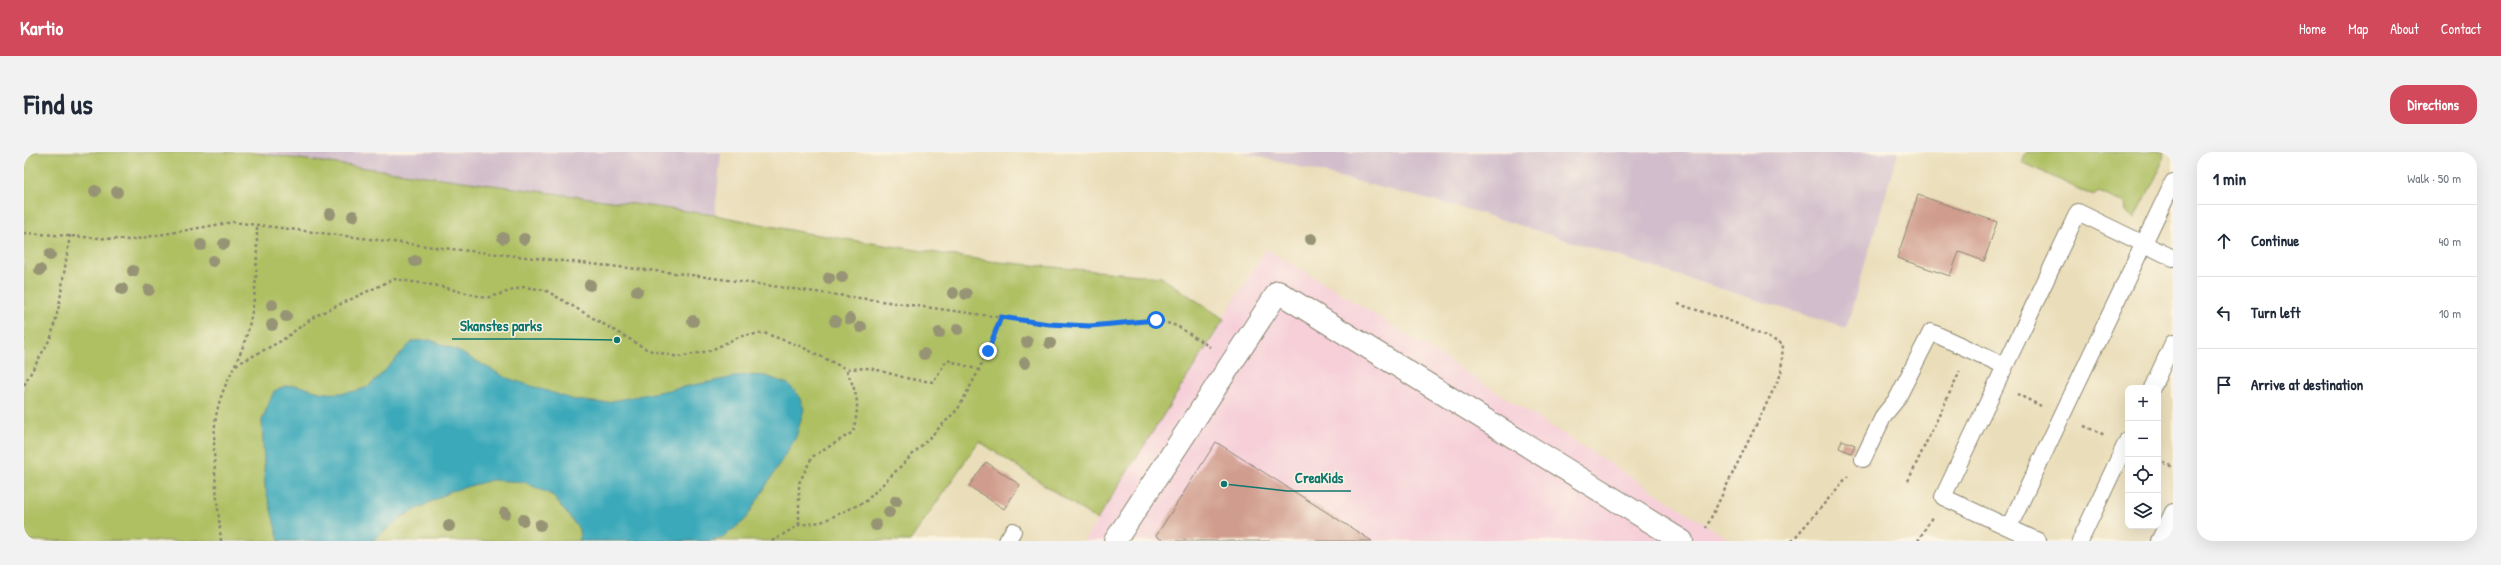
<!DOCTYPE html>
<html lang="en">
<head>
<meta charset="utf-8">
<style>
	:root { --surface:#fff; --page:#f2f2f3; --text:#1f2937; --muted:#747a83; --line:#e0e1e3; --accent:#d1495b }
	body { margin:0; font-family:"Patrick Hand",sans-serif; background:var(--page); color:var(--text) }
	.controls { position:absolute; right:12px; bottom:12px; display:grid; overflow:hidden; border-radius:8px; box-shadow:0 4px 16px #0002 }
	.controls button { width:36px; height:36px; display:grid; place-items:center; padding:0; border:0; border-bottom:1px solid var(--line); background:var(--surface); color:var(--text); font:20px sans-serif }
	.stop { position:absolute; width:12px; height:12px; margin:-9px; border:3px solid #1a73e8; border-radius:50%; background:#fff }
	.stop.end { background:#1a73e8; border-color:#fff; box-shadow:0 1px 4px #0008 }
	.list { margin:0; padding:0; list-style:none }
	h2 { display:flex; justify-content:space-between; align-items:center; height:52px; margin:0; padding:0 16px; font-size:17px }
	h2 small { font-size:13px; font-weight:400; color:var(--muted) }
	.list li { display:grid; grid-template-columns:26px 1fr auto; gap:12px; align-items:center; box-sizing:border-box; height:72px; padding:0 16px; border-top:1px solid var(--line) }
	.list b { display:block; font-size:15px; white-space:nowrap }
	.list em { font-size:13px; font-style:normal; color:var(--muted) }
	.icon { flex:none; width:22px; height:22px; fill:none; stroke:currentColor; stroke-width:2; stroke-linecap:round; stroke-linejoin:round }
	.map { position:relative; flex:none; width:2149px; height:389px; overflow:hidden; border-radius:16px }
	header { display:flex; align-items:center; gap:24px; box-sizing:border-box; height:56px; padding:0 20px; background:var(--accent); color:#fff }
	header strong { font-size:19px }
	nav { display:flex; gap:22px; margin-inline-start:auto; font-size:14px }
	.intro { display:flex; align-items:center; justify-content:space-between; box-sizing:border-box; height:96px; padding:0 24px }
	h1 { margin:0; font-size:28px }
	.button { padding:10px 18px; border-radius:16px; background:var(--accent); color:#fff; font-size:14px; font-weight:700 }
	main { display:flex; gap:24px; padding:0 24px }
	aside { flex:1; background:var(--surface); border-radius:16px; box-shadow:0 4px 16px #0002 }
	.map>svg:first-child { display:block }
	.built { fill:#f6cfd9 }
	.industrial { fill:#d1bdcb }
	.green { fill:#afc063; stroke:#6d7647 }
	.water { fill:#3ba9ba; stroke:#336a72 }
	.building { fill:#d09c8d }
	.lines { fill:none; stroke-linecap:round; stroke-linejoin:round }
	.lane-casing { stroke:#8a8472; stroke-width:18 }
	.street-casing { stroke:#8a8472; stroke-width:24 }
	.path { stroke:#8a8472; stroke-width:2.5; stroke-dasharray:3 3; stroke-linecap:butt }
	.lane { stroke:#fff; stroke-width:16 }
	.street { stroke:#fff; stroke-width:22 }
	.tree { fill:#979475 }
	.route { stroke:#1a73e8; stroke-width:5 }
	.leader { fill:none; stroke:#0f766e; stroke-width:1.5 }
	.callout-dot { fill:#0f766e; stroke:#fcf5e5; stroke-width:1.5 }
	.callout-label { font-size:15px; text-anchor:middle; font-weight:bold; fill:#0f766e; stroke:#fcf5e5; stroke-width:3; stroke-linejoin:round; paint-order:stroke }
</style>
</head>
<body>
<header>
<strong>Kartio</strong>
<nav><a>Home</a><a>Map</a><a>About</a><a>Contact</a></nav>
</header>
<div class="intro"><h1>Find us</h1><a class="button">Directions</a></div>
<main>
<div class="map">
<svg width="2149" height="389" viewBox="0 0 2149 389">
	<rect width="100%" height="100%" fill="#fcf5e5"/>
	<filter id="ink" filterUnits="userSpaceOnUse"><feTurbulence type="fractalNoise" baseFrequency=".025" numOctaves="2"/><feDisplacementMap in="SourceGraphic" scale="8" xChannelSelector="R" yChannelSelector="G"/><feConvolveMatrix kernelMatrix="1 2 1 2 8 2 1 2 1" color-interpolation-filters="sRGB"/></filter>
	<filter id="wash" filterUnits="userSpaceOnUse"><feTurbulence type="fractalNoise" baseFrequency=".012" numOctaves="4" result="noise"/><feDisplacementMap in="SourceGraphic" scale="16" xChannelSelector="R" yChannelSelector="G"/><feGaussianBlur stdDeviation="0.9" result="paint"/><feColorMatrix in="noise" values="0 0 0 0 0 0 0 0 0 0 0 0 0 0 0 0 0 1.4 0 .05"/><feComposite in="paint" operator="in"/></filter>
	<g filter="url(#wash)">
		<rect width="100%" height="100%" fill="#eadeba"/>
		<path class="built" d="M 1242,97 L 1304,133 L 1708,389 L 1060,389 Z"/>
		<path class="industrial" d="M 224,0 L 697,0 L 691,63 Z
			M 1216,0 L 1874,0 L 1822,176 L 1450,59 Z"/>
		<path class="green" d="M 0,0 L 224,0 L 691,63 L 782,81 L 965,109 L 1137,125 L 1200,167 L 1073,368 L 955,289 L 886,389 L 0,389 Z
			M 2002,0 L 2140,0 L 2138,13 L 2111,66 L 2102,60 L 2101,51 L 2075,40 L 2069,44 L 1998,10 Z"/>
		<path class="water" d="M 407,188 L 434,199 L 483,226 L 551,248 L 578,251 L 721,223 L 742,224 L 764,232 L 774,242 L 780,257 L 772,285 L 721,368 L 698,386 L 684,389 L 556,389 L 555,377 L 528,343 L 500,330 L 468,328 L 427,339 L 380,364 L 348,389 L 255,389 L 241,335 L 238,268 L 250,239 C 274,226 281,239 303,241 C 315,242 333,240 343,235 C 351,231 379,198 389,189 Z"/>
		<g id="blocks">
			<path class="building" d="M 1894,43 L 1973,70 L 1960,109 L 1935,100 L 1926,124 L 1873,106 Z
				M 1818,288 L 1831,293 L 1827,301 L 1815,296 Z
				M 1192,290 L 1274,342 L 1348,389 L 1140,389 L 1132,384 Z
				M 962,310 L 996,333 L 980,357 L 945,334 Z"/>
		</g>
	</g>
	<g filter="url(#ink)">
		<use href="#blocks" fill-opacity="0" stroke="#8a8472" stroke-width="1"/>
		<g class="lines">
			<defs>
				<path id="lane" d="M 2128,236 L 2149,191
					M 1839,307 L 1860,263 L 1873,247 L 1907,180 L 1981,214
					M 1985,375 L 2149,30
					M 983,389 L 989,379
					M 2014,389 L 1919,345 L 2054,60 L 2149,106
					M 2056,389 L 2104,287
					M 2135,389 L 2149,360"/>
				<path id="street" d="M 1091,389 L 1254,140 L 1658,389"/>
			</defs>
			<use href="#lane" class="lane-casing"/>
			<use href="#street" class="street-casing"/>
			<path class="path" d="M 0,81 L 106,88 L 209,70 L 418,96 L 660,122 L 1025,172 L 1066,174 L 1133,168 L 1153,174 L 1186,195
				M 1654,152 L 1704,168 L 1759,192 L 1757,222 L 1682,376
				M 212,213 L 257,189 L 291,164 L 370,127 L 415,134 L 462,146 L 500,135 L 521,138 L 624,198 L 654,205 L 685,199 L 717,184 L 740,181 L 776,194 L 822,217
				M 0,233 L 27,185 L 35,154 L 46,83
				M 1993,242 L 2017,254
				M 2060,274 L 2081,283
				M 2134,308 L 2149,315
				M 1884,329 L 1936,219
				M 775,373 L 775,331 L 788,305 L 829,280 C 836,251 834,244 822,217 L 846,216 L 886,227 L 909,230 L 923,208 L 955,218
				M 197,389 C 194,351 185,290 194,255 C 200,230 216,208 223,182 C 233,146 233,110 233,74
				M 748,389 L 775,373 L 797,370 L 841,350 L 934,257 L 955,218 L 977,165
				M 1768,389 L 1824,324
				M 1894,389 L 1908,365"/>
			<use href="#lane" class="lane"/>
			<use href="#street" class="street"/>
		</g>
		<g class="tree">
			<circle cx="71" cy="39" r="6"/>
			<circle cx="93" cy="40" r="6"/>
			<circle cx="306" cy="62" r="6"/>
			<circle cx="329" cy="64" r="6"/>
			<circle cx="479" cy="86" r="6"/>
			<circle cx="500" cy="87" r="6"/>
			<circle cx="1287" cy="87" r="6"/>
			<circle cx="200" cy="92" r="6"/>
			<circle cx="177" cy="93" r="6"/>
			<circle cx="26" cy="103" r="6"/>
			<circle cx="189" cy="109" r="6"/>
			<circle cx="391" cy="109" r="6"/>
			<circle cx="16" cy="118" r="6"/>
			<circle cx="109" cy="119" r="6"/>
			<circle cx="818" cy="125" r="6"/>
			<circle cx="805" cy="126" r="6"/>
			<circle cx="566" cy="133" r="6"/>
			<circle cx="98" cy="137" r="6"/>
			<circle cx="125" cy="138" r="6"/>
			<circle cx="613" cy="139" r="6"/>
			<circle cx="929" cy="141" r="6"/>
			<circle cx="942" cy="142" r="6"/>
			<circle cx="248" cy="153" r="6"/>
			<circle cx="262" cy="164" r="6"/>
			<circle cx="826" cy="167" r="6"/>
			<circle cx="669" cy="169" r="6"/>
			<circle cx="811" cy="169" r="6"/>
			<circle cx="248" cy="173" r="6"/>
			<circle cx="837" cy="175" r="6"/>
			<circle cx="934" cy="177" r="6"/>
			<circle cx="915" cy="181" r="6"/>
			<circle cx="1003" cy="190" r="6"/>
			<circle cx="1026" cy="191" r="6"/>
			<circle cx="900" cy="202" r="6"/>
			<circle cx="1001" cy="211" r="6"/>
			<circle cx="872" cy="349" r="6"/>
			<circle cx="865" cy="360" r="6"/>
			<circle cx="481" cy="361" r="6"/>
			<circle cx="499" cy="368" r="6"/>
			<circle cx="516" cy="373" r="6"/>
			<circle cx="852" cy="373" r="6"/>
			<circle cx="425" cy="374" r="6"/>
		</g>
	</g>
	<g class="lines" filter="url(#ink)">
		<path class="route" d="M 964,199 L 977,165 L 1025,172 L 1066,174 L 1132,168"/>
	</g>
	<path class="leader" d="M593 188L526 187H428M1200 332L1263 339H1327"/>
	<g class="callout-dot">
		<circle cx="593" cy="188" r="4"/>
		<circle cx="1200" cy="332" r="4"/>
	</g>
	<g class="callout-label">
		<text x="477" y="179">Skanstes parks</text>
		<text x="1295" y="331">CreaKids</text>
	</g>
</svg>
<div class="controls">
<button>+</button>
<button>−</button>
<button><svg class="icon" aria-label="locate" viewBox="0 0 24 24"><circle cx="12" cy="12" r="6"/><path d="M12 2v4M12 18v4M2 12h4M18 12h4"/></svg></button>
<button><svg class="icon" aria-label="layers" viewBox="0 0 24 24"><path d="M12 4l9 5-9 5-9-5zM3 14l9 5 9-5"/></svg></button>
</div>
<div class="stop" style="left:1132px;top:168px"></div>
<div class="stop end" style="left:964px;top:199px"></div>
</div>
<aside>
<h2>1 min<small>Walk · 50 m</small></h2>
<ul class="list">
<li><svg class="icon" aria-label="ahead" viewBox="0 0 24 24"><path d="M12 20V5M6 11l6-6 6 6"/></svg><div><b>Continue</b></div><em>40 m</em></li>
<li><svg class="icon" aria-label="left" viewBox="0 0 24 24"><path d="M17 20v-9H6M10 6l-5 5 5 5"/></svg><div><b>Turn left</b></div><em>10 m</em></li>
<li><svg class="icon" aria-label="arrive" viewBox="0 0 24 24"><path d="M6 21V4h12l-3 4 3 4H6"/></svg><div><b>Arrive at destination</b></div></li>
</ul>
</aside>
</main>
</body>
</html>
